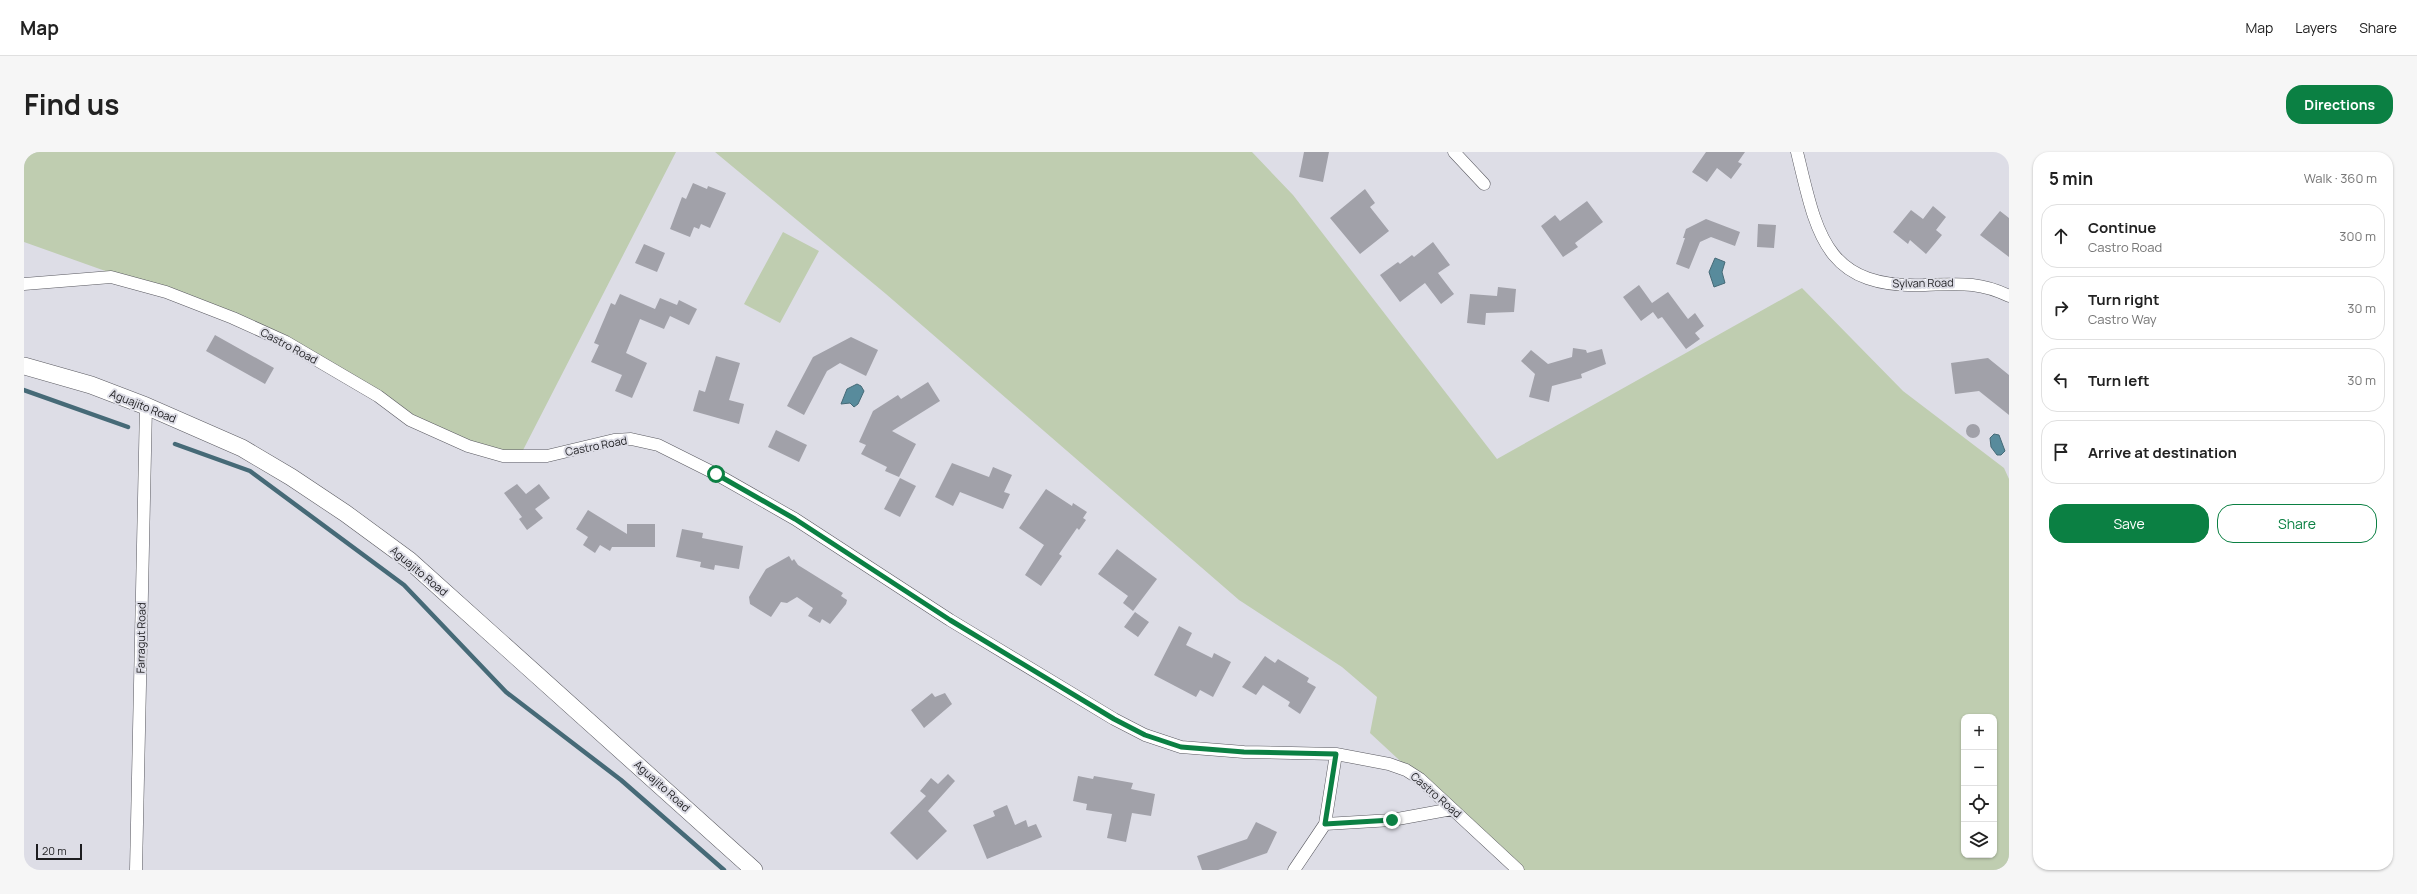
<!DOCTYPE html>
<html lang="en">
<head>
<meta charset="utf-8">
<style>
	:root { --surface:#fff; --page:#f6f6f6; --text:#222; --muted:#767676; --line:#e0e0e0; --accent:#0b8043 }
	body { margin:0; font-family:Manrope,sans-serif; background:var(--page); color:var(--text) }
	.controls { position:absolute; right:12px; bottom:12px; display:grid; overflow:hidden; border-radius:8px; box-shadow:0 1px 3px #0004 }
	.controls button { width:36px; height:36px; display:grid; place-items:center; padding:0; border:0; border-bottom:1px solid var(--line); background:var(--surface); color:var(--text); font:20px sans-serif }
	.scale { position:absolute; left:12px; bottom:10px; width:46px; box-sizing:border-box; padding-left:4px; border:2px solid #1d1d20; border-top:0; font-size:11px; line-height:14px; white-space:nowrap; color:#1d1d20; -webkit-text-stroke:3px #dddde6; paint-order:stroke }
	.stop { position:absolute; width:12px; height:12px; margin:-9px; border:3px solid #0b8043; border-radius:50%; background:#fff }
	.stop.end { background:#0b8043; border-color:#fff; box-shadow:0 1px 4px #0008 }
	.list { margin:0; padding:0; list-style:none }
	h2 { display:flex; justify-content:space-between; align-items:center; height:52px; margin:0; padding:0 16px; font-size:17px }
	h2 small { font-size:13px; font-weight:400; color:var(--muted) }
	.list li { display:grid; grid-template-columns:26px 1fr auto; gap:12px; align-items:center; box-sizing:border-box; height:64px; margin:0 8px 8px; padding:0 8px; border:1px solid var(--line); border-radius:16px }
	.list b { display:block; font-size:15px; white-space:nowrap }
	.list p { margin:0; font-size:13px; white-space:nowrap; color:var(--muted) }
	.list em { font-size:13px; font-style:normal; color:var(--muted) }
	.actions { display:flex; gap:8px; padding:12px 16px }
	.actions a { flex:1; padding:9px 0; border:1px solid var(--accent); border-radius:16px; text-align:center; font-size:14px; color:var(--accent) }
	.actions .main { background:var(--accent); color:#fff }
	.icon { flex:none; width:22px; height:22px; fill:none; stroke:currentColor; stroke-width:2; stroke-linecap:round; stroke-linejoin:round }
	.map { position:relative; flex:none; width:1985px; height:718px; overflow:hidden; border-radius:16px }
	header { display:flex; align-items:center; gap:24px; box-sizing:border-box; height:56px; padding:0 20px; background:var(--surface); border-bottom:1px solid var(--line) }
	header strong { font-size:19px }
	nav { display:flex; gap:22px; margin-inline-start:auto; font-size:14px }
	.intro { display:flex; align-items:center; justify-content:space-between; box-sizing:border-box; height:96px; padding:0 24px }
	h1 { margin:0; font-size:28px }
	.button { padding:10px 18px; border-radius:16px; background:var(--accent); color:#fff; font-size:14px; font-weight:700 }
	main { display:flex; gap:24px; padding:0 24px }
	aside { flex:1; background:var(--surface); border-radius:16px; box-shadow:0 1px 3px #0004 }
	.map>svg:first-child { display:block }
	.green { fill:#bfcdb0; fill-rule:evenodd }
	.water { fill:#588b9c; stroke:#466a77 }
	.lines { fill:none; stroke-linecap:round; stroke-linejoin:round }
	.stream { stroke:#466a77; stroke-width:4.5 }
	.building { fill:#a1a1a9 }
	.street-casing { stroke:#595960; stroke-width:13 }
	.secondary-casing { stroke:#595960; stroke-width:18 }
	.street { stroke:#fff; stroke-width:12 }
	.secondary { stroke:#fff; stroke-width:17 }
	.route { stroke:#0b8043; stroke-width:5 }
	.labels { text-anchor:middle; stroke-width:4; stroke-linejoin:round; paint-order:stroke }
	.street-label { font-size:11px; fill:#1d1d20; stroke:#dddde6 }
</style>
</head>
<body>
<header>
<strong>Map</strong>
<nav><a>Map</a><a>Layers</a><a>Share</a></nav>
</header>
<div class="intro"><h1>Find us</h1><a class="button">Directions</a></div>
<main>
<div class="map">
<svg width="1985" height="718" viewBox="0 0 1985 718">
	<rect width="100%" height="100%" fill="#dddde6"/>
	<path class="green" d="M 0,0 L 652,0 L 496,304 L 479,304 L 386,268 L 262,190 L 115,131 L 0,90 Z
		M 691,0 L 1228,0 L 1269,43 L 1473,307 L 1778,136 L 1879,239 L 1980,316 L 1985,327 L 1985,718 L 1494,718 L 1346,581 L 1353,545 L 1318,515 L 1215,448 L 862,142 ZM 1940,565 L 1970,565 L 1970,703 L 1940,703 Z
		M 759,80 L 795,99 L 756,171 L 720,152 Z"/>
	<path class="water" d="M 1691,106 L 1701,110 L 1698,120 L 1701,131 L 1690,135 L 1685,120 Z
		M 833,232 L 837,234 L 840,239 L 834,252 L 830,255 L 826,251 L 817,252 L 823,237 Z
		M 1970,282 L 1975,283 L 1981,299 L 1977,303 L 1973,303 L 1967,295 L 1966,286 Z"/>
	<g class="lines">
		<path class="stream" d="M 0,238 L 104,275
			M 151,292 L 226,319 L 380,433 L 482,540 L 597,628 L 700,718"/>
	</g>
	<path class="building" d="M 1280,0 L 1305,0 L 1299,30 L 1275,25 Z
		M 1682,0 L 1721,0 L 1714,10 L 1718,12 L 1707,27 L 1693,16 L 1683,30 L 1668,20 Z
		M 669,31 L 683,37 L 684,34 L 702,41 L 686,76 L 677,72 L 675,77 L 670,75 L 666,85 L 646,77 L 658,45 L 662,47 Z
		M 1341,37 L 1351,51 L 1346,55 L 1365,79 L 1336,102 L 1306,66 Z
		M 1563,49 L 1579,70 L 1551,91 L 1554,95 L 1539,105 L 1517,74 L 1531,63 L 1536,69 Z
		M 1909,54 L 1922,65 L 1912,78 L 1918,83 L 1902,102 L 1886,88 L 1884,92 L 1869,80 L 1887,58 L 1899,67 Z
		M 1976,59 L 1985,66 L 1985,105 L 1956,83 Z
		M 1682,67 L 1716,80 L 1711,94 L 1687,85 L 1676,90 L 1665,117 L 1652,112 L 1661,86 L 1659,86 L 1662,77 Z
		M 1734,72 L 1752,73 L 1750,96 L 1733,95 Z
		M 1409,90 L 1426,113 L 1414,121 L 1430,142 L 1417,152 L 1401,131 L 1376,150 L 1356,123 L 1374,110 L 1376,112 L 1388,103 L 1390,105 Z
		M 620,92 L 641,101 L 633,120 L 611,111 Z
		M 1615,133 L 1628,151 L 1644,140 L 1664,167 L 1671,161 L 1680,174 L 1671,181 L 1676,187 L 1662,197 L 1638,165 L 1634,167 L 1629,160 L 1617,169 L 1599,145 Z
		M 1474,135 L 1492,137 L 1490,160 L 1462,161 L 1461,173 L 1443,171 L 1446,142 L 1473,144 Z
		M 596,142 L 631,157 L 636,146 L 653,153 L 655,148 L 673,157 L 665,173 L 646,164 L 640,177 L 616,167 L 602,201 L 623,211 L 608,246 L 591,239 L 598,223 L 567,210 L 575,193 L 570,191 L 587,151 L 591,153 Z
		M 191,183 L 250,216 L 241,232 L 182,199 Z
		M 827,185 L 854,198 L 842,224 L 816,211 L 803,219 L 780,263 L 763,254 L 789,205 Z
		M 1549,196 L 1562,198 L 1563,201 L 1578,197 L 1582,212 L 1557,222 L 1558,226 L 1528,234 L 1525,250 L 1505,245 L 1511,222 L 1497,209 L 1507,198 L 1524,212 L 1548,205 Z
		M 692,204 L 716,211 L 705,248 L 720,252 L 715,272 L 669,259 L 675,238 L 681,240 Z
		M 1964,206 L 1985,223 L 1985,263 L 1955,239 L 1931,242 L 1927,211 Z
		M 904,230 L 916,249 L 868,279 L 892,292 L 875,325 L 861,319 L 863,315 L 837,302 L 842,293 L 835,290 L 849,259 L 874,243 L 877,247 Z
		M1942 279a7 7 0 1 1 14 0a7 7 0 1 1-14 0Z
		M 752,278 L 783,293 L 775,310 L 744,295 Z
		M 928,311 L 965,325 L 969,315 L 988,323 L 980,340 L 986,342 L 979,357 L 936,340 L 929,354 L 911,345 Z
		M 876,326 L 892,334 L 876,365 L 860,357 Z
		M 493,332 L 502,342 L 515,332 L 526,346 L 511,357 L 519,366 L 503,378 L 495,367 L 498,365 L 480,341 Z
		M 1022,337 L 1048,354 L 1049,351 L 1063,360 L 1059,366 L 1062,368 L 1055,378 L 1053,376 L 1035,402 L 1038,404 L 1017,434 L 1001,423 L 1020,393 L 995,376 Z
		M 564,358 L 603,382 L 603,372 L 631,372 L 631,395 L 588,395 L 586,399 L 576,393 L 571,401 L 559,393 L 564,385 L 552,377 Z
		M 658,377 L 679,381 L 678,386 L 719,394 L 715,417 L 691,413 L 690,418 L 676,415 L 677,410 L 652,405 Z
		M 1093,397 L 1133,427 L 1109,459 L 1099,451 L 1104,444 L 1074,422 Z
		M 765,404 L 768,409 L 770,407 L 774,413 L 819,441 L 817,444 L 823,448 L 822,452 L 806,472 L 798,467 L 796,471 L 784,464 L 789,456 L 773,445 L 763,451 L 757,450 L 747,465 L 726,452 L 725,445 L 742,417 Z
		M 1111,460 L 1125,470 L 1114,485 L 1100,475 Z
		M 1155,474 L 1168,481 L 1162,493 L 1188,506 L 1190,501 L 1207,510 L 1189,545 L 1176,538 L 1172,545 L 1130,523 Z
		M 1241,504 L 1251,511 L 1254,507 L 1285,526 L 1283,530 L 1292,535 L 1276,562 L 1264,554 L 1266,550 L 1239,533 L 1232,543 L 1218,535 Z
		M 908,541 L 911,545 L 921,541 L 928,552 L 900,576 L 887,558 Z
		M 924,622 L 931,629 L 904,659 L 923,679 L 893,708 L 866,681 L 902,644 L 896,639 L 907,626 L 914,632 Z
		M 1054,624 L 1069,627 L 1070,624 L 1109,631 L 1107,637 L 1131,642 L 1127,664 L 1108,661 L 1102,690 L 1083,686 L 1088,662 L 1062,658 L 1063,652 L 1049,649 Z
		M 983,653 L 991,673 L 1002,668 L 1004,675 L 1012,672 L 1018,685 L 963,707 L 949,673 L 971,664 L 969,659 Z
		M 1232,670 L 1253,680 L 1243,701 L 1194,718 L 1178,718 L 1173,704 L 1223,687 Z"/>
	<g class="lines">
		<defs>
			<path id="street" d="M 1430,0 L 1460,32
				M 1773,0 C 1793,82 1800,137 1901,133 C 1933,132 1955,129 1985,144
				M 0,132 L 87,125 L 142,140 L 209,166 L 262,190 L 354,244 L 386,268 L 444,294 L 479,304 L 523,304 L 590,288 L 607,287 L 634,293 L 692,322 L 771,367 L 926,468 L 1090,567 L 1121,583 L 1157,595 L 1220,600 L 1312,602 L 1365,612 L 1382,618 L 1396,627 L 1494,718
				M 1301,672 L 1368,668 L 1428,657
				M 112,718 L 122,254
				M 1270,718 L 1301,672 L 1312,602"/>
			<path id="secondary" d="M 0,214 L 67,233 L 122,254 L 218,296 L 267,325 L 321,361 L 385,408 L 730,718"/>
		</defs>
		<use href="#street" class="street-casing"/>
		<use href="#secondary" class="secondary-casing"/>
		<use href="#street" class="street"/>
		<use href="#secondary" class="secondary"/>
	</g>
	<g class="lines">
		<path class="route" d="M 692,322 L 771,367 L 926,468 L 1090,567 L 1121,583 L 1157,595 L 1220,600 L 1312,602 L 1301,672 L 1368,668"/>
	</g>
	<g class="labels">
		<g class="street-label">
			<text transform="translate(1899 131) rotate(-1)" y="4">Sylvan Road</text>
			<text transform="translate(265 194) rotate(28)" y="4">Castro Road</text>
			<text transform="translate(119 254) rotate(22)" y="4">Aguajito Road</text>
			<text transform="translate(572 294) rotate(-11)" y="4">Castro Road</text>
			<text transform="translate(395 419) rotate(40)" y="4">Aguajito Road</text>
			<text transform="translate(117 486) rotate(-89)" y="4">Farragut Road</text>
			<text transform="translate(638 634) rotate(42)" y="4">Aguajito Road</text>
			<text transform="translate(1412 643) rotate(41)" y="4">Castro Road</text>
		</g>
	</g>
</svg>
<div class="controls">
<button>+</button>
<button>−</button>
<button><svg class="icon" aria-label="locate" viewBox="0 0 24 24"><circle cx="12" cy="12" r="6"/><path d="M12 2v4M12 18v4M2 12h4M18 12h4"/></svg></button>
<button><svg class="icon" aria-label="layers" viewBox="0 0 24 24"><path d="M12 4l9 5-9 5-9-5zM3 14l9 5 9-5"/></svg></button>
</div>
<div class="scale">20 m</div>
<div class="stop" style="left:692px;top:322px"></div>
<div class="stop end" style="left:1368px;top:668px"></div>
</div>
<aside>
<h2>5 min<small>Walk · 360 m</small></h2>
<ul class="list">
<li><svg class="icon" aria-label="ahead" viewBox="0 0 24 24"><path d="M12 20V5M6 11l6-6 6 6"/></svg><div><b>Continue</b><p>Castro Road</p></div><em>300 m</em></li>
<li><svg class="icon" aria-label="right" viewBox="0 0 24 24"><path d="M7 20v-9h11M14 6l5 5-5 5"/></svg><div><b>Turn right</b><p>Castro Way</p></div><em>30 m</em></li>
<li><svg class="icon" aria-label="left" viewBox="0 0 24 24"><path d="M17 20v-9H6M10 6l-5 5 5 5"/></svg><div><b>Turn left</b></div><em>30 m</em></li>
<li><svg class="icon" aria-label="arrive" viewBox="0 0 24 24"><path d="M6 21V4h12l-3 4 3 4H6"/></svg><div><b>Arrive at destination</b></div></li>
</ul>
<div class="actions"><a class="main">Save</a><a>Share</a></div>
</aside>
</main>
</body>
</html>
